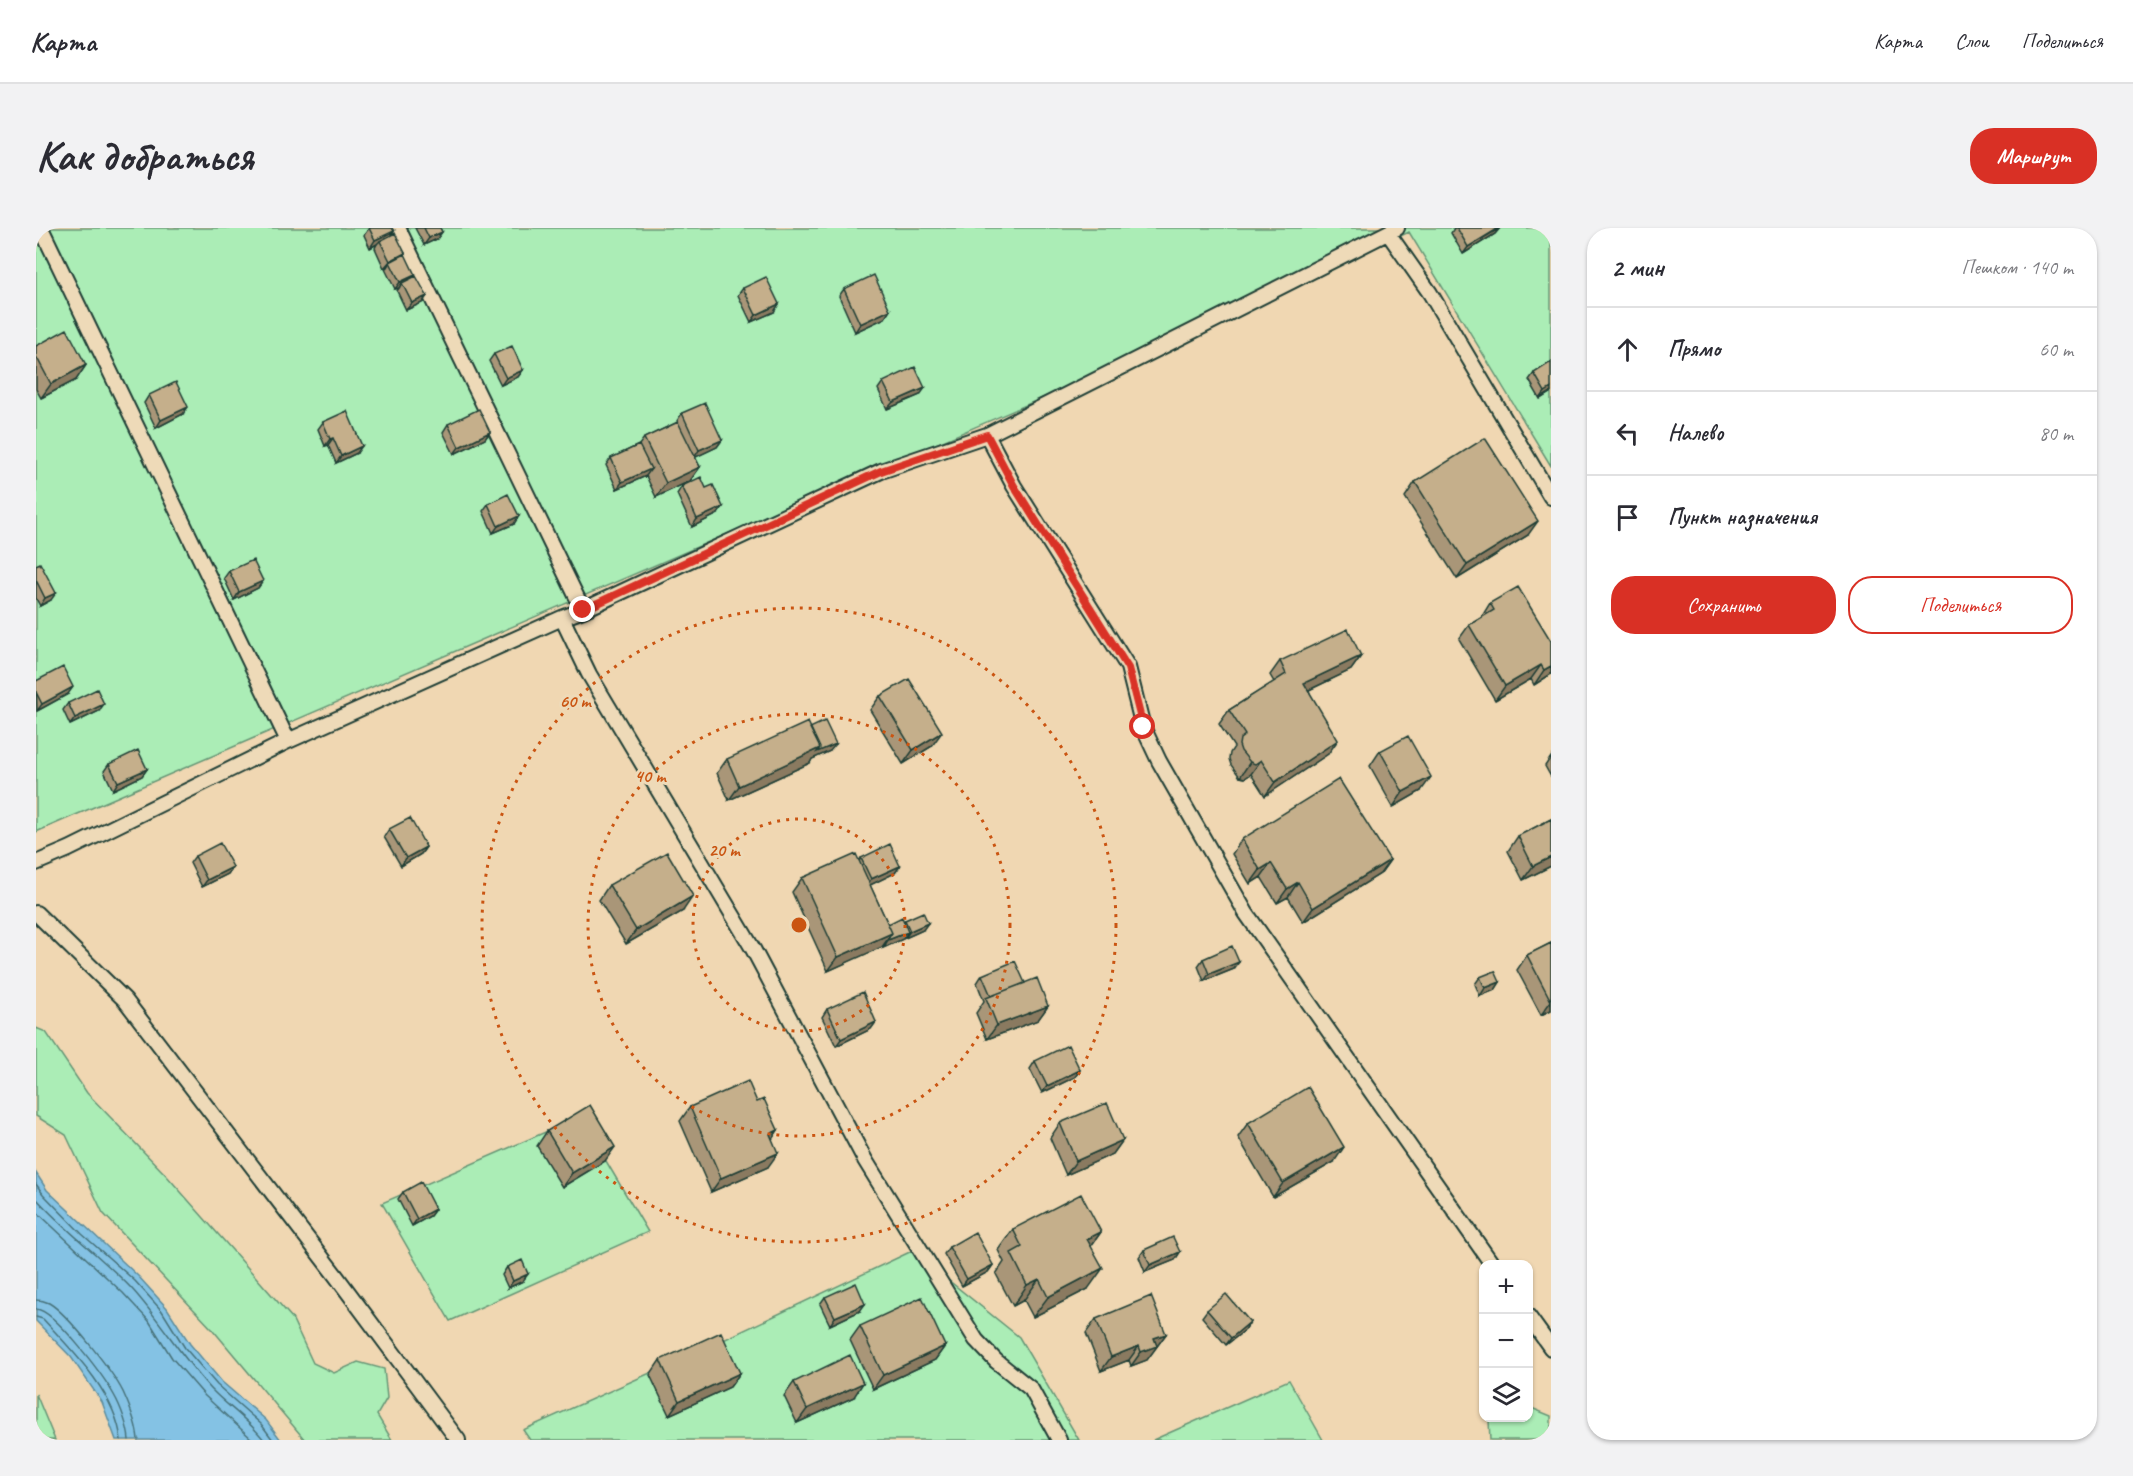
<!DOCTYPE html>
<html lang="ru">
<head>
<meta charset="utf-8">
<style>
	:root { --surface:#fff; --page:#f2f2f3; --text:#2b2b33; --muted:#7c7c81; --line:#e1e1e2; --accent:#d93025 }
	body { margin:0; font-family:Caveat,sans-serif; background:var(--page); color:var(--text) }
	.controls { position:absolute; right:18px; bottom:18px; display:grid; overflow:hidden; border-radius:12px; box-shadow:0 2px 4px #0004 }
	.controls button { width:54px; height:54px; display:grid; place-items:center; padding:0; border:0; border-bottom:2px solid var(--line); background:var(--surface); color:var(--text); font:30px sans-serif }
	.stop { position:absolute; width:18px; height:18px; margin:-14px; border:4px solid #d93025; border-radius:50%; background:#fff }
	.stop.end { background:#d93025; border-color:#fff; box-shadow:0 2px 6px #0008 }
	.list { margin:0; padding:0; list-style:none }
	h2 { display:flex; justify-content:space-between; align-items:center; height:78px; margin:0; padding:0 24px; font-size:26px }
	h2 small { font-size:20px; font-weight:400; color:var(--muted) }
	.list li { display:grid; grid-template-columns:39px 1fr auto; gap:18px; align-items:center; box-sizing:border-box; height:84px; padding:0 24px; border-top:2px solid var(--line) }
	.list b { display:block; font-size:22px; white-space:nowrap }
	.list em { font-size:20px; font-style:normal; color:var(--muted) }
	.actions { display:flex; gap:12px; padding:18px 24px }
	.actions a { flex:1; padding:14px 0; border:2px solid var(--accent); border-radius:24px; text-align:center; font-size:21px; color:var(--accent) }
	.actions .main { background:var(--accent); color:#fff }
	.icon { flex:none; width:33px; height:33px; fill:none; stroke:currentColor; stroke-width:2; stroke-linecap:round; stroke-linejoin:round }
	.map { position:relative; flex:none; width:1515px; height:1212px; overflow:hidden; border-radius:24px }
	header { display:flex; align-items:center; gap:36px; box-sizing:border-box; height:84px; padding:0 30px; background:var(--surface); border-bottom:2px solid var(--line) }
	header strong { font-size:28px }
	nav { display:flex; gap:33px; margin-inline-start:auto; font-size:21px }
	.intro { display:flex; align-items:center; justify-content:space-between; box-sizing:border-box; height:144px; padding:0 36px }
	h1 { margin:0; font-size:42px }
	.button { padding:15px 27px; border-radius:24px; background:var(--accent); color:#fff; font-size:21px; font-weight:700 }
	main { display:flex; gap:36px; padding:0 36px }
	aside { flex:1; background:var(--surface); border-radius:24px; box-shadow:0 2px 4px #0004 }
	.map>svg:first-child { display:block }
	.green { fill:#abedb6; stroke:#659575; stroke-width:1.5 }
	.water { fill:#84c2e4; stroke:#5c8d9e; stroke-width:1.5 }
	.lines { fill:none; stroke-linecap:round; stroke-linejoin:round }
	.shore { stroke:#47727a; stroke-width:1.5 }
	.lane-casing { stroke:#1f3d34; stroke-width:18 }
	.lane { stroke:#eedab8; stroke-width:14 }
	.wall { fill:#a99678; stroke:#1f3d34; stroke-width:1.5 }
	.shaded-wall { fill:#8a7a61; stroke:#1f3d34; stroke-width:1.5 }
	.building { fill:#c5af8b; stroke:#1f3d34; stroke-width:1.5 }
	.route { stroke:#d93025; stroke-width:8 }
	.ring { fill:none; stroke:#ca5512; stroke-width:3; stroke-dasharray:3 6 }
	.centre { fill:#ca5512; stroke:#eedab8; stroke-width:3 }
	.ring-label { font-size:18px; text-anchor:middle; font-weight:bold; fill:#ca5512; stroke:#eedab8; stroke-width:6; stroke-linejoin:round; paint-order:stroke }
</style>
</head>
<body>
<header>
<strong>Карта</strong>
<nav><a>Карта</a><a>Слои</a><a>Поделиться</a></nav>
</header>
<div class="intro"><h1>Как добраться</h1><a class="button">Маршрут</a></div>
<main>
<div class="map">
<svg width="1515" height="1212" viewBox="0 0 1515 1212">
	<rect width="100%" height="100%" fill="#f0d7b2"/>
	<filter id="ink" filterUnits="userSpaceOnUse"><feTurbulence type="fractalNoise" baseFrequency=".0167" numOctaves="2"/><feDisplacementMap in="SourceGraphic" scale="12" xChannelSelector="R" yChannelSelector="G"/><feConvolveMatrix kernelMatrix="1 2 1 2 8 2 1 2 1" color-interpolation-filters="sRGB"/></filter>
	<g filter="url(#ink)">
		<path class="green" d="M 0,0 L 1515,0 L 1515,238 L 1373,4 L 1141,112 L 0,604 Z
			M 0,800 L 10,804 L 51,865 L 130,947 L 256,1090 L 277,1135 L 298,1145 L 322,1134 L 348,1141 L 351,1170 L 341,1187 L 356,1212 L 269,1212 L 177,1102 L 67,985 L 30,907 L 0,888 Z
			M 544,889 L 612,1004 L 414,1093 L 346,975 Z
			M 876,1023 L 983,1109 L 1043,1212 L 494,1212 L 487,1202 L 681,1115 Z
			M 1253,1152 L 1287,1212 L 1117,1212 Z
			M 0,1166 L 19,1212 L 0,1212 Z
			M 1493,1179 L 1515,1188 L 1515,1212 L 1454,1212 L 1453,1192 L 1461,1190 L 1492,1190 Z"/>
		<path class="water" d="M 0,945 L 11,962 L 103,1049 L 131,1080 L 154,1116 L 186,1154 L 230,1192 L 245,1212 L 80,1212 L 66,1174 L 35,1129 L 0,1093 Z"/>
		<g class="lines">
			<path class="shore" d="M 0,956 L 7,966 L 46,1006 L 99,1053 L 126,1083 L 149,1120 L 181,1157 L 225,1196 L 237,1212
				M 0,970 C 29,1003 66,1029 96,1061 C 125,1093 146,1130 175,1161 C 192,1179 213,1192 228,1212
				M 0,983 L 87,1065 L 113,1093 L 136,1130 L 169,1168 L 217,1212
				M 0,1072 C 5,1072 9,1073 13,1075 C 32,1086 77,1144 87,1164 C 93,1177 101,1197 102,1212
				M 0,1081 C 19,1082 68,1149 78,1167 C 85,1179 92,1199 93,1212
				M 0,1089 L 7,1091 C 37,1123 80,1166 85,1212"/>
			<defs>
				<path id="lane" d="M 5,0 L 252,513
					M 362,0 L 547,382
					M 1352,5 L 1394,65 L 1515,269
					M 951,207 L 978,258 L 1092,439 L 1107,499 L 1123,533 L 1210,685 L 1456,1036
					M 526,390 L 553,446 L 717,721 L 829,932 L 940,1112 L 960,1133 L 995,1161 L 1023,1212
					M 0,635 L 33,621 L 252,513 L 526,390 L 547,382 L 845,243 L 951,207 L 1361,0
					M 0,685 L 89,772 L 300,1048 L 422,1212
					M 1492,1088 L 1515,1120"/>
			</defs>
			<use href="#lane" class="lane-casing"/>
			<use href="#lane" class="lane"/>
		</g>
		<path class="wall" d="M 333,0 L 358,3 L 355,7 L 369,25 L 367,28 L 379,47 L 378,49 L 391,68 L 386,75 L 370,82 L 361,63 L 363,60 L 359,61 L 349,41 L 351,39 L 348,40 L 339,20 L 341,16 L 334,20 L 328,7 Z
			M 379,0 L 404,0 L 406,4 L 401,11 L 388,17 Z
			M 1418,0 L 1464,0 L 1459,6 L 1427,26 L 1415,5 Z
			M 707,60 L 738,84 L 715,94 L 702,67 Z
			M 808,61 L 854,82 L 849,90 L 819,104 L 803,68 Z
			M 0,118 L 50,137 L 40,152 L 5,170 L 0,161 Z
			M 458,126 L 487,142 L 482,149 L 465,157 L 453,133 Z
			M 1498,145 L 1515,164 L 1504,171 L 1493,152 Z
			M 847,154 L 884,167 L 851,181 L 842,161 Z
			M 113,167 L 147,186 L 120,200 L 108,175 Z
			M 646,185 L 686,212 L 681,219 L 659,229 L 664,239 L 654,253 L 620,269 L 610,248 L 581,261 L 570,237 L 575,230 L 603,217 L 608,210 L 642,194 L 641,193 Z
			M 287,194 L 321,225 L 300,235 L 292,217 L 289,218 L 282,201 Z
			M 412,196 L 454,204 L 449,211 L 418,226 L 407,204 Z
			M 1379,254 L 1492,307 L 1421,351 L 1369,269 Z
			M 646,258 L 682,286 L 656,299 L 641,266 Z
			M 452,276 L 478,296 L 457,305 L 447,283 Z
			M 0,337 L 15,372 L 4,378 L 0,370 Z
			M 193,343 L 227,353 L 222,360 L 198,372 L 188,350 Z
			M 1454,375 L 1515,413 L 1515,446 L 1498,457 L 1495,451 L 1459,472 L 1423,411 L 1433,397 L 1445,390 Z
			M 1325,428 L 1315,442 L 1273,462 L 1292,526 L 1229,568 L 1215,546 L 1209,550 L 1204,549 L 1195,537 L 1193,531 L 1194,525 L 1198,519 L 1183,496 L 1193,482 L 1238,454 L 1234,447 L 1244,433 Z
			M 0,453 L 32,466 L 1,483 Z
			M 844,468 L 896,518 L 867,536 L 834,482 Z
			M 32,475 L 63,483 L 34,497 L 27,482 Z
			M 774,500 L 794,523 L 776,531 L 774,535 L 693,572 L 681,545 L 691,531 Z
			M 1344,523 L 1385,563 L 1357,579 L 1334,538 Z
			M 1515,529 L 1515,549 L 1509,538 Z
			M 73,536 L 111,541 L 106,548 L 77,562 L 68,543 Z
			M 1515,591 L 1515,638 L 1487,652 L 1472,623 L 1482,608 Z
			M 353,601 L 390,619 L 385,626 L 365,638 L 348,609 Z
			M 1206,611 L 1354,632 L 1344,646 L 1267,694 L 1252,669 L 1241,675 L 1225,649 L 1214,656 L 1196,626 Z
			M 159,628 L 197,639 L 192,646 L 166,659 L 154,635 Z
			M 825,630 L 864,638 L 859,645 L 834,657 L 852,696 L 868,693 L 869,692 L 887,702 L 869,710 L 868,709 L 867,711 L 847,720 L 846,718 L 792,743 L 756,664 L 766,650 L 823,633 Z
			M 573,657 L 647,683 L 590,716 L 563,672 Z
			M 1515,715 L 1515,782 L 1505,787 L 1481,742 L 1491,727 Z
			M 1167,731 L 1198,741 L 1168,753 L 1162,738 Z
			M 946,747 L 989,755 L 1012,778 L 1002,792 L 951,811 L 940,785 L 948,773 L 941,755 Z
			M 1444,749 L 1464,754 L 1459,762 L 1444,768 L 1439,756 Z
			M 791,781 L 840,794 L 835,801 L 800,818 L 786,789 Z
			M 999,833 L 1044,842 L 1039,849 L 1006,865 L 994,841 Z
			M 721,874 L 742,902 L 736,911 L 732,939 L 675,964 L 644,893 L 654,879 Z
			M 1024,895 L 1087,912 L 1077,926 L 1030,947 L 1014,910 Z
			M 1212,895 L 1298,934 L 1237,969 L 1202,909 Z
			M 511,903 L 569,933 L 526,959 L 501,918 Z
			M 367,964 L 399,981 L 394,988 L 376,998 L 362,971 Z
			M 977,1001 L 1065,1004 L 1055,1018 L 1052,1061 L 997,1089 L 988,1072 L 977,1078 L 960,1046 L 968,1034 L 962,1022 Z
			M 913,1019 L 957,1037 L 952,1044 L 926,1058 L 908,1026 Z
			M 1108,1022 L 1144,1024 L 1139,1032 L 1109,1044 L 1103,1029 Z
			M 471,1039 L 487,1053 L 472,1060 L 466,1047 Z
			M 789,1069 L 824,1083 L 794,1097 L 784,1076 Z
			M 1171,1082 L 1214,1094 L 1209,1102 L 1190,1117 L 1166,1089 Z
			M 1060,1091 L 1130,1106 L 1111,1132 L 1095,1138 L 1093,1132 L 1065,1143 L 1050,1105 Z
			M 824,1098 L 909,1118 L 899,1132 L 837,1161 L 814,1112 Z
			M 624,1132 L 704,1145 L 694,1159 L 633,1187 L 614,1147 Z
			M 758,1154 L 818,1169 L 761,1195 L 748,1168 Z"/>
		<path class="shaded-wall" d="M 1464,0 L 1459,6 L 1427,26 L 1432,19 Z
			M 358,3 L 353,10 L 344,13 L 341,16 L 334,20 L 339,12 Z
			M 406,4 L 401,11 L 388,17 L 393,10 Z
			M 369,25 L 364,32 L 354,34 L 351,39 L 348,40 L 354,33 Z
			M 379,47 L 374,54 L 366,55 L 363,60 L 359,61 L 364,54 Z
			M 391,68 L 386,75 L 370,82 L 376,75 Z
			M 743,76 L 738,84 L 715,94 L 720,87 Z
			M 854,82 L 849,90 L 819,104 L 824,96 Z
			M 50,137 L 40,152 L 5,170 L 15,156 Z
			M 487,142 L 482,149 L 465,157 L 470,150 Z
			M 889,160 L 884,167 L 851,181 L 857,174 Z
			M 1515,160 L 1515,164 L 1504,171 L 1509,164 Z
			M 152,179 L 147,186 L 120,200 L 125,192 Z
			M 454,204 L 449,211 L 418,226 L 423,219 Z
			M 297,210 L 292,217 L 289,218 L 294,211 Z
			M 686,212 L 681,219 L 658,230 L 663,222 Z
			M 326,218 L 321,225 L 300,235 L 305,228 Z
			M 664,239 L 654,253 L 620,269 L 630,255 Z
			M 615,241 L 610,248 L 581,261 L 586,254 Z
			M 687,279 L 682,286 L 656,299 L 661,291 Z
			M 483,288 L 478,296 L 457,305 L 462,298 Z
			M 1502,293 L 1492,307 L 1421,351 L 1431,337 Z
			M 227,353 L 222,360 L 198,372 L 203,364 Z
			M 20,365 L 15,372 L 4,378 L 9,370 Z
			M 1325,428 L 1315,442 L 1258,469 L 1268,455 Z
			M 1505,437 L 1495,451 L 1459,472 L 1469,458 Z
			M 1515,438 L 1515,446 L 1498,457 L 1508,442 Z
			M 37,459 L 32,466 L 1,483 L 6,476 Z
			M 68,476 L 63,483 L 34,497 L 39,490 Z
			M 906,504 L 896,518 L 867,536 L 877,522 Z
			M 1302,512 L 1292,526 L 1229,568 L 1239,554 Z
			M 800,516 L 794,523 L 776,531 L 774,535 L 693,572 L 703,558 L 784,520 Z
			M 1225,532 L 1215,546 L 1209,550 L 1204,549 L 1214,534 Z
			M 111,541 L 106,548 L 77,562 L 82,554 Z
			M 1395,549 L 1385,563 L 1357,579 L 1367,564 Z
			M 390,619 L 385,626 L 365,638 L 370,630 Z
			M 1515,629 L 1515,638 L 1487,652 L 1497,638 Z
			M 1354,632 L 1344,646 L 1267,694 L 1277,680 Z
			M 1235,635 L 1225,649 L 1214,656 L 1224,642 Z
			M 864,638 L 859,645 L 830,659 L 835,651 Z
			M 197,639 L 192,646 L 166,659 L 171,652 Z
			M 1262,654 L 1252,669 L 1241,675 L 1251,661 Z
			M 657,668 L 647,683 L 590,716 L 600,702 Z
			M 892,695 L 887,702 L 869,710 L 874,703 Z
			M 872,704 L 867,711 L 847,720 L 852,712 Z
			M 856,705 L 846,719 L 792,743 L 802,729 Z
			M 1203,734 L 1198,741 L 1168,753 L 1173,746 Z
			M 1464,754 L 1459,762 L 1444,768 L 1449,760 Z
			M 1515,773 L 1515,782 L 1505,787 Z
			M 1012,778 L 1002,792 L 951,811 L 961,797 Z
			M 840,794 L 835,801 L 800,818 L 805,811 Z
			M 1044,842 L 1039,849 L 1006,865 L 1011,858 Z
			M 742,902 L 732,917 L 734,906 Z
			M 1087,912 L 1077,926 L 1030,947 L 1040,933 Z
			M 579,919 L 569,933 L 526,959 L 536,945 Z
			M 1308,919 L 1298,934 L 1237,969 L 1247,955 Z
			M 742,925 L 732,939 L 675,964 L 685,950 Z
			M 399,981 L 394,988 L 376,998 L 381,991 Z
			M 1065,1004 L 1050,1025 L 1051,1011 Z
			M 1144,1024 L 1139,1032 L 1109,1044 L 1114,1037 Z
			M 957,1037 L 952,1044 L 926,1058 L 931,1051 Z
			M 1067,1040 L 1052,1061 L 997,1089 L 1012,1069 Z
			M 492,1046 L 487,1053 L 472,1060 L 477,1053 Z
			M 1003,1051 L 988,1072 L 977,1078 L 991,1057 Z
			M 829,1076 L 824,1083 L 794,1097 L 799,1089 Z
			M 1214,1094 L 1209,1102 L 1190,1117 L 1195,1110 Z
			M 1130,1106 L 1111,1132 L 1095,1138 L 1105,1124 L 1118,1110 Z
			M 909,1118 L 899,1132 L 837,1161 L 847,1147 Z
			M 1103,1118 L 1093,1132 L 1065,1143 L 1075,1129 Z
			M 704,1145 L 694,1159 L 633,1187 L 643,1173 Z
			M 827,1155 L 818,1169 L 761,1195 L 771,1181 Z"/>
		<path class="building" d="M 333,0 L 356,0 L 358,3 L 339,12 Z
			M 388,0 L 404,0 L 406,4 L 393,10 Z
			M 1421,0 L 1463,0 L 1432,19 Z
			M 359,5 L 369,25 L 354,33 L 344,13 Z
			M 369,26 L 379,47 L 364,54 L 354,34 Z
			M 838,47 L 854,82 L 824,96 L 808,61 Z
			M 380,48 L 391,68 L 376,75 L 366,55 Z
			M 730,49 L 743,76 L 720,87 L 707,60 Z
			M 31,101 L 50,137 L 15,156 L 0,128 L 0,118 Z
			M 476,118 L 487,142 L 470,150 L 458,126 Z
			M 1515,134 L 1515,160 L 1509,164 L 1498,145 Z
			M 879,139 L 889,160 L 857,174 L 847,154 Z
			M 140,154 L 152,179 L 125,192 L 113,167 Z
			M 669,175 L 686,212 L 663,222 L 646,185 Z
			M 443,181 L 454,204 L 423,219 L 412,196 Z
			M 311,183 L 326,218 L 305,228 L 297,210 L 294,211 L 287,194 Z
			M 642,194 L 664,239 L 630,255 L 608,210 Z
			M 1449,210 L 1502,293 L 1431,337 L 1379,254 Z
			M 603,217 L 615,241 L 586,254 L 575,230 Z
			M 665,249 L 670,260 L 677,257 L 687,279 L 661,291 L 646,258 Z
			M 472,266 L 483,288 L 462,298 L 452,276 Z
			M 217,332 L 227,353 L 203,364 L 193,343 Z
			M 4,335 L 20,365 L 9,370 L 0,352 L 0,337 Z
			M 1482,359 L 1515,413 L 1515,438 L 1508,442 L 1505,437 L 1469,458 L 1433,397 L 1458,382 L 1454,375 Z
			M 1312,401 L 1325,428 L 1268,455 L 1302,512 L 1239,554 L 1225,532 L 1219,536 L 1214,534 L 1205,523 L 1203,517 L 1204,511 L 1209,507 L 1193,482 L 1250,446 L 1244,433 Z
			M 27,439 L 37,459 L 6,476 L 0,464 L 0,453 Z
			M 873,451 L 906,504 L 877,522 L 844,468 Z
			M 61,461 L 68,476 L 39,490 L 32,475 Z
			M 789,493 L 800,516 L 781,524 L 784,520 L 774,500 Z
			M 772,494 L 784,520 L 703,558 L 691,531 Z
			M 1372,508 L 1395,549 L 1367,564 L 1344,523 Z
			M 102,522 L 111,541 L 82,554 L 73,536 Z
			M 1303,551 L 1354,632 L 1277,680 L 1262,654 L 1251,661 L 1235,635 L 1224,642 L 1206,611 Z
			M 374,590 L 390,619 L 370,630 L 353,601 Z
			M 1515,591 L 1515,629 L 1497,638 L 1482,608 Z
			M 184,615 L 197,639 L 171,652 L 159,628 Z
			M 854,616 L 864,638 L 835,651 L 825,630 Z
			M 631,624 L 657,668 L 600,702 L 573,657 Z
			M 820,626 L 856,705 L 802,729 L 766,650 Z
			M 887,684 L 892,695 L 874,703 L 869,692 Z
			M 866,689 L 872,704 L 852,712 L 852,711 L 856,705 L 852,696 Z
			M 1515,715 L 1515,773 L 1491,727 Z
			M 1196,718 L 1203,734 L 1173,746 L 1167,731 Z
			M 979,733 L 989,755 L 955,768 L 946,747 Z
			M 1459,743 L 1464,754 L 1449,760 L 1444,749 Z
			M 1001,750 L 1012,778 L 961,797 L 950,770 Z
			M 827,764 L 840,794 L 805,811 L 791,781 Z
			M 1032,817 L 1044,842 L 1011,858 L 999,833 Z
			M 712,853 L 721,874 L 728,871 L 742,902 L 734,906 L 742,925 L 685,950 L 654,879 Z
			M 1272,859 L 1308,919 L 1247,955 L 1212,895 Z
			M 1071,875 L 1087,912 L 1040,933 L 1024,895 Z
			M 554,877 L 579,919 L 536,945 L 511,903 Z
			M 385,954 L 399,981 L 381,991 L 367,964 Z
			M 1045,966 L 1065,1004 L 1051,1011 L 1067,1040 L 1012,1069 L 1003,1051 L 991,1057 L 975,1025 L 986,1019 L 977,1001 Z
			M 939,1004 L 957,1037 L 931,1051 L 913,1019 Z
			M 1137,1009 L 1144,1024 L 1114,1037 L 1108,1022 Z
			M 486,1032 L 492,1046 L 477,1053 L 471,1039 Z
			M 820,1055 L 829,1076 L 799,1089 L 789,1069 Z
			M 1190,1066 L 1214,1094 L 1195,1110 L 1171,1082 Z
			M 1115,1068 L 1130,1106 L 1118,1110 L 1121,1118 L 1105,1124 L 1103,1118 L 1075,1129 L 1060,1091 Z
			M 886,1069 L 909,1118 L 847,1147 L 824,1098 Z
			M 685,1104 L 704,1145 L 643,1173 L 624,1132 Z
			M 814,1127 L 827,1155 L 771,1181 L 758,1154 Z"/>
	</g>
	<g class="lines" filter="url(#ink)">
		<path class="route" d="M 547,382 L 845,243 L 951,207 L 978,258 L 1092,440 L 1107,499"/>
	</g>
	<g class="ring">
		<circle cx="763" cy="697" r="106"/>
		<circle cx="763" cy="697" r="211"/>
		<circle cx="763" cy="697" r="317"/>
	</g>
	<circle cx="763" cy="697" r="9" class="centre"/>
	<g class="ring-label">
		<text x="539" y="479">60 m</text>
		<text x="614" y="554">40 m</text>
		<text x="688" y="628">20 m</text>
	</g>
</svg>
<div class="controls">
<button>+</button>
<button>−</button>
<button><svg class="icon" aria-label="layers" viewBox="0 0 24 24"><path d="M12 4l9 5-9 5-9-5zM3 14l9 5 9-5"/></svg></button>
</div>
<div class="stop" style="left:1107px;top:499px"></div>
<div class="stop end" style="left:547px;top:382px"></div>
</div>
<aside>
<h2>2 мин<small>Пешком · 140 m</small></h2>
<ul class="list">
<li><svg class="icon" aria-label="ahead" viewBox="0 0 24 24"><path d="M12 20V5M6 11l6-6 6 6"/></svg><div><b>Прямо</b></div><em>60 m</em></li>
<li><svg class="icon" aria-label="left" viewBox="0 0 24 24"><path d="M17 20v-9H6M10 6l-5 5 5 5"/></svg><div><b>Налево</b></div><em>80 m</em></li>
<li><svg class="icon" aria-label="arrive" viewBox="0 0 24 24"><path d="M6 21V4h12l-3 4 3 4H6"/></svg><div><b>Пункт назначения</b></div></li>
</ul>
<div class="actions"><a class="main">Сохранить</a><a>Поделиться</a></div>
</aside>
</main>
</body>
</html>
